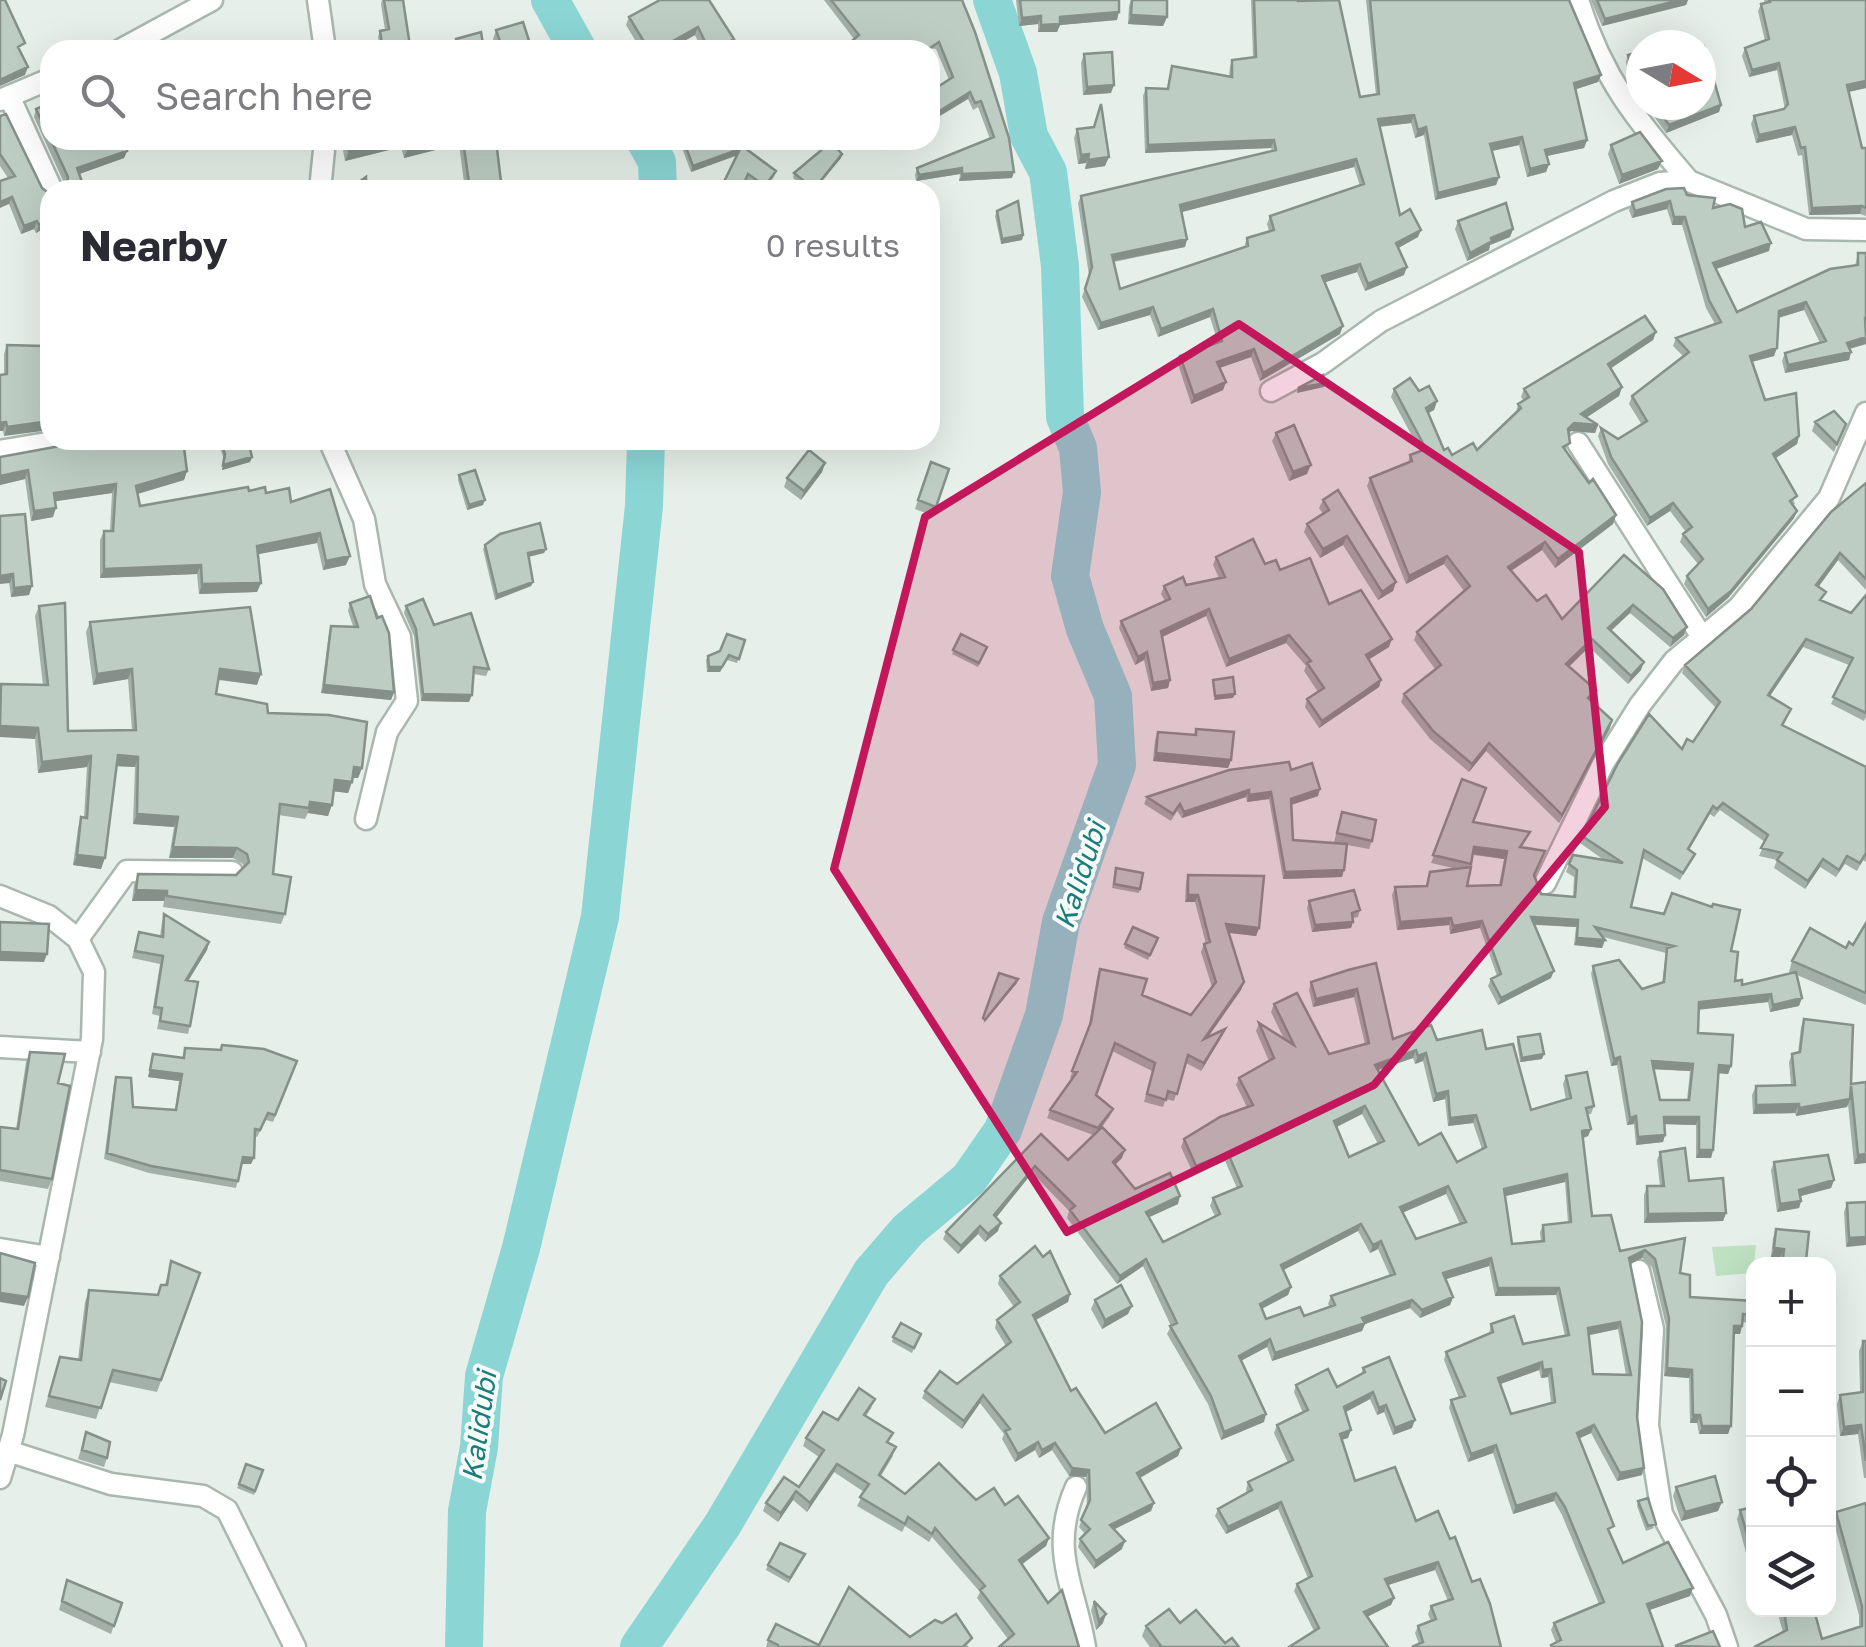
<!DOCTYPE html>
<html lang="en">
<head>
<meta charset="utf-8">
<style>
	:root { --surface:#fff; --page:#f2f2f3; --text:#2b2b33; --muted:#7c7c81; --line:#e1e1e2 }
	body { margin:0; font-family:"Golos Text",sans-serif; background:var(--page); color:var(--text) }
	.controls { position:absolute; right:30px; bottom:30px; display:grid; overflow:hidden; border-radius:20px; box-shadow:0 10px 40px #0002 }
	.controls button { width:90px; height:90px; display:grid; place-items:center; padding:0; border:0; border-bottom:2px solid var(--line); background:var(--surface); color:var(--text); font:50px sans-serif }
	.compass { position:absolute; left:1626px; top:30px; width:90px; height:90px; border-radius:50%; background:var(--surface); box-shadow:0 10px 40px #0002; rotate:100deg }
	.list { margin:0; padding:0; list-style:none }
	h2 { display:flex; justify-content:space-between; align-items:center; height:130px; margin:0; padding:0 40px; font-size:42px }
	h2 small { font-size:32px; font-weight:400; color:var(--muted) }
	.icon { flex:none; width:55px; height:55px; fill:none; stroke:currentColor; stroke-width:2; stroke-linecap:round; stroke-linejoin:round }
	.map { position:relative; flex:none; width:1866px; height:1647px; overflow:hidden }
	.search { position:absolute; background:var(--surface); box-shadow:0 10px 40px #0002; left:40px; top:40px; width:900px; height:110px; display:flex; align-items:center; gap:25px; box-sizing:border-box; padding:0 35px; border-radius:30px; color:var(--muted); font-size:38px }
	.panel { position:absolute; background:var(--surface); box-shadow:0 10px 40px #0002; left:40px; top:180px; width:900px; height:270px; border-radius:30px }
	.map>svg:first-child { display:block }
	.green { fill:#bee1c1 }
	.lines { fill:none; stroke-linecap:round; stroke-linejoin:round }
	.river { stroke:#8bd6d5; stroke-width:38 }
	.minor-casing { stroke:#a8b8af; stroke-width:25 }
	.minor { stroke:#fff; stroke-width:20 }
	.wall { fill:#a3b0a9; fill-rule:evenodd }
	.shaded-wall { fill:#849089 }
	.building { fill:#bdcdc4; stroke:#849089; stroke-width:2.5; fill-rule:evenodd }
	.marked { fill:#c2185b; fill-opacity:0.2; stroke:#c2185b; stroke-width:8; stroke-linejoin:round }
	.labels { text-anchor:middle; stroke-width:8; stroke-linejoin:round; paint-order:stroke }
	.water-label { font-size:28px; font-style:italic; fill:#187d7c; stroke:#f7fbf8 }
</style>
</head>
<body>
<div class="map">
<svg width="1866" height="1647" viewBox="0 0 1866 1647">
	<rect width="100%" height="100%" fill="#e6efe9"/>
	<path class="green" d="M 1756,1245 L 1753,1273 L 1716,1276 L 1712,1247 Z"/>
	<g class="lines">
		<path class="river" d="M 550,0 L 578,50
			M 645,140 L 657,162 L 658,190
			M 464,1647 L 467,1511 L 479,1447 L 484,1376 L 521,1248 L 600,917 L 644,506 L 646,440
			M 639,1647 L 723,1524 L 871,1273 L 908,1230 L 969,1179 L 1003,1130 L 1044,1015 L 1061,922 L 1117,765 L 1113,696 L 1085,629 L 1070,576 L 1082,492 L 1078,448 L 1065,417 L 1060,266 L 1048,172 L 1029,136 L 1018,73 L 992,0"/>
		<defs>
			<path id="minor" d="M 318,0 L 325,50
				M 1578,0 C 1602,78 1637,121 1689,181
				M 120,50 L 212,0
				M 9,96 L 52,190
				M 0,100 L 50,79
				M 320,190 L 325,140
				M 1271,391 L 1323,363 L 1381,321 L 1614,201 L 1660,183 L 1689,181 L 1806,229 L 1866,230
				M 329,440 L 364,519 L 375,584 L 400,637 L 407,701 L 387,732 L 366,819
				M 1578,443 L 1702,637
				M 0,451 L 65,440
				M 1545,883 L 1603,764 L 1640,705 L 1674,661 L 1738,608 L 1829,498 L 1866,413
				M 0,896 L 49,916 L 78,939 L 94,972 L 92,1039 L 13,1435 L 0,1478
				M 78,939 L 127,871 L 232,872
				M 0,1047 L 90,1052
				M 0,1249 L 49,1257
				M 1639,1271 L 1653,1329 L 1648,1425 L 1662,1514 L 1716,1615 L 1727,1647
				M 8,1451 L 111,1484 L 203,1496 L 227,1510 L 295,1647
				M 1076,1487 C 1048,1550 1075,1586 1085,1647"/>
		</defs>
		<use href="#minor" class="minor-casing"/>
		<use href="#minor" class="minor"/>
	</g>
	<path class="wall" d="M 382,0 L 403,0 L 410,46 L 408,50 L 380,50 L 378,37 L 380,31 L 385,30 L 381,4 Z
		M 660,0 L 731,47 L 726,50 L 702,50 L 695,35 L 668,50 L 641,50 L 626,25 L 629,17 Z
		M 824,0 L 962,0 L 1012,178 L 959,181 L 960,174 L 916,181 L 915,175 L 917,168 L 990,139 L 978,107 L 973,110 L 968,99 L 949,80 L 936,49 L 854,39 Z
		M 1016,0 L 1119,0 L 1117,20 L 1060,25 L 1057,32 L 1038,32 L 1038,24 L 1019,26 Z
		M 1131,0 L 1167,0 L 1167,17 L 1163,26 L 1128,24 L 1129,6 Z
		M 1251,0 L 1298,0 L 1360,97 L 1376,95 L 1366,0 L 1569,0 L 1601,75 L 1598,82 L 1575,89 L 1587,140 L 1584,148 L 1547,156 L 1549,164 L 1546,172 L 1527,177 L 1519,145 L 1492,151 L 1499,177 L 1496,185 L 1435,200 L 1424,135 L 1415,138 L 1411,123 L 1380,127 L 1400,215 L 1418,237 L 1398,248 L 1404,275 L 1365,291 L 1357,272 L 1325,282 L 1340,334 L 1260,381 L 1251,357 L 1219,368 L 1226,382 L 1223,390 L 1191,404 L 1178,364 L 1180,356 L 1218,343 L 1210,317 L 1158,337 L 1150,315 L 1098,330 L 1082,297 L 1089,275 L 1078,203 L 1081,196 L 1272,151 L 1271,148 L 1145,153 L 1143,96 L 1146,88 L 1167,89 L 1172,66 L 1229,76 L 1230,67 L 1232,60 L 1253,57 ZM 1354,167 L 1360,186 L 1270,216 L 1267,224 L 1269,231 L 1247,238 L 1244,247 L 1120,289 L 1114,262 L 1185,247 L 1187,239 L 1182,212 Z
		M 1591,0 L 1688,0 L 1686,5 L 1602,26 Z
		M 1764,0 L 1866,0 L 1866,88 L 1848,92 L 1862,148 L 1866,148 L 1866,216 L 1860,214 L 1809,215 L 1802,155 L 1798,156 L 1792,135 L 1756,143 L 1751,124 L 1754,116 L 1785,109 L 1777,70 L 1749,77 L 1742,56 L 1745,48 L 1765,41 L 1758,11 L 1761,4 L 1765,3 Z
		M 496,30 L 532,50 L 497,50 L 493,39 Z
		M 1641,52 L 1641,98 L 1630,83 L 1626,62 L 1628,55 Z
		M 1084,54 L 1111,93 L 1083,95 L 1081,63 Z
		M 1646,105 L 1721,105 L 1719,112 L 1666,133 Z
		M 36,109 L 50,140 L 127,151 L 124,158 L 79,174 L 85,190 L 64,190 L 65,185 L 34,117 Z
		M 0,116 L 42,188 L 50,194 L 50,225 L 36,233 L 34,229 L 21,234 L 9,204 L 8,178 L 0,166 Z
		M 1077,129 L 1105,166 L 1085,169 L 1086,163 L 1078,164 L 1074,138 Z
		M 341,140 L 496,140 L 498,190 L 465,190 L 459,144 L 404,158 L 401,147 L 345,161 Z
		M 679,140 L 734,140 L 776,171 L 774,177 L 764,190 L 761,190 L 746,179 L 741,190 L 721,190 L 737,155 L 691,172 Z
		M 1611,145 L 1658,169 L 1619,184 L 1608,154 Z
		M 842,154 L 841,158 L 815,190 L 808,190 L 793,178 L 794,173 Z
		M 1687,195 L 1745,227 L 1769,251 L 1716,269 L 1737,312 L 1855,266 L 1858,253 L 1866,253 L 1866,344 L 1850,349 L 1851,352 L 1849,360 L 1785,373 L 1782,361 L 1785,353 L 1820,343 L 1804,310 L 1779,318 L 1774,356 L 1752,362 L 1765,400 L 1799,436 L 1797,444 L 1775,458 L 1795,504 L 1793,505 L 1794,518 L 1728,598 L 1706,617 L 1684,584 L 1687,576 L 1698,564 L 1680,542 L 1683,534 L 1686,532 L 1670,511 L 1647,526 L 1608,464 L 1598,436 L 1601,428 L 1618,439 L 1642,425 L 1629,404 L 1632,396 L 1683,356 L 1673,346 L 1676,338 L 1715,324 L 1706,308 L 1682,225 L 1672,225 L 1667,209 L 1632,218 L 1629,210 L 1632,202 Z
		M 997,211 L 1023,235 L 1022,240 L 1001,244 L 995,216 Z
		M 1458,221 L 1513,229 L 1510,237 L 1490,245 L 1489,250 L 1467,261 L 1455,229 Z
		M 1656,332 L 1653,340 L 1610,369 L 1622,387 L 1619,396 L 1586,418 L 1598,425 L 1595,433 L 1571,431 L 1569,434 L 1566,451 L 1589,483 L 1616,515 L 1613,524 L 1555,568 L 1542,550 L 1511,571 L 1537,601 L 1562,619 L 1624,555 L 1687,627 L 1684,635 L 1670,647 L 1630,613 L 1611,631 L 1641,670 L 1628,684 L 1589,647 L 1569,667 L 1593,698 L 1591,700 L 1610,728 L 1559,823 L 1486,751 L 1469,772 L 1430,739 L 1401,702 L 1404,694 L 1435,669 L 1414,640 L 1417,632 L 1464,591 L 1444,564 L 1406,584 L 1367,486 L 1370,478 L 1408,463 L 1410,455 L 1420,451 L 1391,397 L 1394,389 L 1419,391 L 1437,401 L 1434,410 L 1428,413 L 1444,450 L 1452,455 L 1477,450 L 1516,413 L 1518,404 L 1524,401 L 1521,397 L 1524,389 Z
		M 7,345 L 43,360 L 4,436 L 3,431 L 0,431 L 0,375 L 4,375 L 4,354 Z
		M 1815,422 L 1846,424 L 1834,452 L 1812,431 Z
		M 1276,433 L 1307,474 L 1289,481 L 1272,441 Z
		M 217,440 L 240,440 L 252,457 L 250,462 L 222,470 L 224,459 Z
		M 681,440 L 699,440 L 696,448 L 680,443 Z
		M 715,440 L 739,440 L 737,447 Z
		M 0,457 L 187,471 L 184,480 L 138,494 L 140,506 L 249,491 L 266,493 L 291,502 L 330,489 L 346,565 L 323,570 L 317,543 L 258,554 L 261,583 L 257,592 L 199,594 L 197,574 L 100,578 L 100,540 L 104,531 L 110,531 L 112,493 L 55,501 L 53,517 L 31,521 L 25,479 L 0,485 Z
		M 931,462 L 949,469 L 933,516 L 915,509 Z
		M 825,463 L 822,472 L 801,500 L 784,487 L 787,478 Z
		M 459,475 L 483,505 L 467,510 L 458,480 Z
		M 1866,483 L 1866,590 L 1838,560 L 1818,587 L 1822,601 L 1851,613 L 1866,595 L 1866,717 L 1864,721 L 1831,704 L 1849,665 L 1803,647 L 1770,696 L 1788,716 L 1783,726 L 1866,767 L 1866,862 L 1863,860 L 1857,871 L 1845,864 L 1836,877 L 1820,867 L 1805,889 L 1774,868 L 1777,860 L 1759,856 L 1765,842 L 1720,810 L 1714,817 L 1710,814 L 1689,850 L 1695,854 L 1680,880 L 1642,858 L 1631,907 L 1731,951 L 1735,981 L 1742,985 L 1791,973 L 1789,972 L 1792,961 L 1853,945 L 1866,923 L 1866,1005 L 1797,975 L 1799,1006 L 1770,1012 L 1768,1002 L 1699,1009 L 1698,1033 L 1731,1066 L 1728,1074 L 1718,1073 L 1713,1150 L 1711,1158 L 1696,1158 L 1696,1125 L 1664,1124 L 1665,1135 L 1663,1142 L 1636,1145 L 1634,1124 L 1627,1125 L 1617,1065 L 1611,1066 L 1591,974 L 1593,966 L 1642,989 L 1662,983 L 1666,953 L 1603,937 L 1605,940 L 1602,948 L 1574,945 L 1576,927 L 1534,925 L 1551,978 L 1498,1005 L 1488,986 L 1491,979 L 1497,976 L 1480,928 L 1450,934 L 1449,925 L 1397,930 L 1392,895 L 1395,887 L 1426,886 L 1430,872 L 1457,869 L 1431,863 L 1462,779 L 1473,822 L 1530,832 L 1522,847 L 1541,894 L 1573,897 L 1574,877 L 1566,872 L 1569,864 L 1604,860 L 1580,843 L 1582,836 L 1682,749 L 1693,742 L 1716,708 L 1682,673 L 1685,665 L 1751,609 ZM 1473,855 L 1504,859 L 1499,885 L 1467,886 ZM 1653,1069 L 1690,1071 L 1687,1100 L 1660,1100 Z
		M 1323,500 L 1396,582 L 1393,591 L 1378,600 L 1343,545 L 1320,558 L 1304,532 L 1307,524 L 1323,514 L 1319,508 Z
		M 0,516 L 29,595 L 11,597 Z
		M 485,545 L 546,549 L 544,553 L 529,557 L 533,582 L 531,586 L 495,600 L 483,549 Z
		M 1216,557 L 1265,564 L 1280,570 L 1389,647 L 1368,660 L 1381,680 L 1379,687 L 1319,728 L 1305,707 L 1307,699 L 1318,692 L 1304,671 L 1306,666 L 1286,643 L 1226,667 L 1206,616 L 1162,637 L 1170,680 L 1168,688 L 1151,691 L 1144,660 L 1135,665 L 1119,628 L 1121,621 L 1165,601 L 1161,594 L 1164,586 L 1186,585 L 1219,578 L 1213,565 Z
		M 350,603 L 394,692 L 391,700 L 321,693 L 329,633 L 331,626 L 353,626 L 348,611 Z
		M 39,606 L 68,731 L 132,730 L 128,679 L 93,685 L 86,632 L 90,622 L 257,685 L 218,680 L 216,694 L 268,713 L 362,768 L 358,778 L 353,778 L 348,793 L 333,791 L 328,816 L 308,813 L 305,819 L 278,815 L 273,874 L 285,914 L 281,924 L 163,907 L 164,901 L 132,901 L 134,885 L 138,874 L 236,875 L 244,867 L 243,864 L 233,858 L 169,858 L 174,827 L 133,824 L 135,767 L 117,766 L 101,869 L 73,865 L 78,828 L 81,817 L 84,817 L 87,767 L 38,773 L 35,739 L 43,685 L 35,616 Z
		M 406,606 L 434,625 L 489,669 L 486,676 L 473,674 L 469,702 L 421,701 L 414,636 L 404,613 Z
		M 961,634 L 987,647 L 978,667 L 952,654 Z
		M 745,640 L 737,663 L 727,660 L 720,672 L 707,672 L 706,660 L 708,656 Z
		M 1196,729 L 1231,760 L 1228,768 L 1153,761 L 1155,740 L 1158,732 L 1194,735 Z
		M 1291,770 L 1318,796 L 1291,805 L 1293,840 L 1339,843 L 1334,842 L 1342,812 L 1372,841 L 1369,849 L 1347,845 L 1342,877 L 1283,879 L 1269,799 L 1247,802 L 1246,797 L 1182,818 L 1177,811 L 1171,821 L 1144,804 L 1147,797 Z
		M 1116,868 L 1140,889 L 1139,893 L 1112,888 Z
		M 1188,875 L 1259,928 L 1256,936 L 1228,933 L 1244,982 L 1241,990 L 1208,1037 L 1222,1036 L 1201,1071 L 1186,1063 L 1174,1101 L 1166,1099 L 1163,1107 L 1144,1102 L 1152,1071 L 1112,1051 L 1096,1096 L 1113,1109 L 1110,1116 L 1102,1127 L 1122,1158 L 1116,1164 L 1135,1189 L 1178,1204 L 1149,1217 L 1163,1242 L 1215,1216 L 1210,1206 L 1213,1198 L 1237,1188 L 1225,1161 L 1193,1173 L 1181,1147 L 1184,1139 L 1247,1107 L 1236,1085 L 1239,1078 L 1269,1061 L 1256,1031 L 1259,1023 L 1284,1039 L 1271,1012 L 1274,1004 L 1329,1054 L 1365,1044 L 1354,997 L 1313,1007 L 1309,990 L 1311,982 L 1348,970 L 1393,1039 L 1437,1040 L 1486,1049 L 1531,1110 L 1566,1100 L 1563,1084 L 1566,1076 L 1594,1106 L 1591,1114 L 1588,1114 L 1591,1129 L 1588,1136 L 1583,1138 L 1592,1216 L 1620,1251 L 1685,1238 L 1680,1273 L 1690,1297 L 1754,1301 L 1754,1324 L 1743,1322 L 1740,1334 L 1734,1334 L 1728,1434 L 1699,1434 L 1697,1423 L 1690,1423 L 1689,1378 L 1664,1376 L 1666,1326 L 1652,1267 L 1642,1258 L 1630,1264 L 1637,1417 L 1642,1475 L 1617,1481 L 1591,1433 L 1579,1438 L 1611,1535 L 1623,1563 L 1690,1596 L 1649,1610 L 1663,1647 L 1550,1647 L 1556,1643 L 1551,1630 L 1554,1623 L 1599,1604 L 1562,1515 L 1554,1501 L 1513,1514 L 1493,1453 L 1468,1462 L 1449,1408 L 1451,1400 L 1459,1398 L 1444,1360 L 1446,1352 L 1489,1334 L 1491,1324 L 1523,1344 L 1565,1336 L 1556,1295 L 1495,1296 L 1489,1266 L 1446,1279 L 1453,1297 L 1450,1305 L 1420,1318 L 1410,1308 L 1365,1324 L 1362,1331 L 1272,1361 L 1267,1347 L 1242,1360 L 1264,1422 L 1221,1440 L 1208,1404 L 1167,1334 L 1171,1326 L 1143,1266 L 1117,1284 L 1067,1218 L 1069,1211 L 1032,1173 L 996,1217 L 998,1231 L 985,1242 L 978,1234 L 958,1254 L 943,1239 L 946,1232 L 1041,1134 L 1068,1160 L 1093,1135 L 1047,1118 L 1050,1110 L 1072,1079 L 1070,1078 L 1088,1030 L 1097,977 L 1100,969 L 1142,995 L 1191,1015 L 1212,987 L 1201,952 L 1204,944 L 1206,944 L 1195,902 L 1185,902 L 1186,882 ZM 1413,1058 L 1415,1064 L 1423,1061 L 1433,1102 L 1445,1099 L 1448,1126 L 1473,1123 L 1482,1149 L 1457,1162 L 1419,1145 L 1378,1070 ZM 1362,1114 L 1378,1144 L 1349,1157 L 1337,1127 ZM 1565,1182 L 1568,1223 L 1543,1225 L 1540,1232 L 1541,1242 L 1512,1244 L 1505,1196 ZM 1446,1194 L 1460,1224 L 1416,1239 L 1402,1213 ZM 1358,1231 L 1370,1253 L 1378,1249 L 1390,1276 L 1331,1296 L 1328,1304 L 1330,1307 L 1304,1316 L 1266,1319 L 1262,1309 L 1288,1295 L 1291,1287 L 1283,1270 ZM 1618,1329 L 1626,1375 L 1593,1374 L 1589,1335 ZM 1539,1370 L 1541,1378 L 1548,1377 L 1551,1403 L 1511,1414 L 1500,1384 Z
		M 1309,901 L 1360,910 L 1358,917 L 1353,918 L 1351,928 L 1312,932 L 1307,908 Z
		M 164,914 L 209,942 L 207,950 L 188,980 L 190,1026 L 188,1034 L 157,1029 L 160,1016 L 152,1014 L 160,964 L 132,958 L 139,932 L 160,936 L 162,922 Z
		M 1133,927 L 1158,938 L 1148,960 L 1124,948 Z
		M 1804,1019 L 1851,1084 L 1866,1082 L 1866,1163 L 1854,1164 L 1848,1104 L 1847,1107 L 1796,1116 L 1795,1113 L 1753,1114 L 1752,1095 L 1756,1086 L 1791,1085 L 1789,1062 L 1792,1054 L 1798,1053 L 1801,1027 Z
		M 1518,1037 L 1542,1059 L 1520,1062 L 1517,1042 Z
		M 222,1045 L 297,1061 L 273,1122 L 266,1120 L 257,1137 L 255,1136 L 251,1164 L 242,1164 L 236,1188 L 149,1173 L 104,1159 L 114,1084 L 116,1077 L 133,1107 L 175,1110 L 179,1081 L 148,1077 L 153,1054 L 182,1058 L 185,1048 L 220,1049 Z
		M 30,1052 L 58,1083 L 52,1179 L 48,1189 L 0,1181 L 0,1127 L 16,1129 L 26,1062 Z
		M 1660,1152 L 1689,1181 L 1726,1213 L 1723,1221 L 1644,1223 L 1644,1195 L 1647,1186 L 1660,1186 L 1657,1160 Z
		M 1774,1162 L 1834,1180 L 1831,1188 L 1801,1196 L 1801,1201 L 1799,1208 L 1777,1212 L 1771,1170 Z
		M 1866,1202 L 1846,1247 L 1844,1212 L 1847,1203 Z
		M 1776,1229 L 1805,1264 L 1780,1264 L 1780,1258 L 1771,1257 L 1773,1238 Z
		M 171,1261 L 200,1273 L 157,1392 L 109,1382 L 96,1419 L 45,1407 L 60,1357 L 78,1359 L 85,1302 L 89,1290 L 158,1295 L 165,1285 Z
		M 1000,1276 L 1070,1294 L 1068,1302 L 1036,1320 L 1071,1391 L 1105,1433 L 1181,1448 L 1178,1456 L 1140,1478 L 1154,1503 L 1151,1511 L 1114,1529 L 1122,1549 L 1094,1569 L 1078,1547 L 1080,1539 L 1085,1534 L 1079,1527 L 1087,1507 L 1086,1477 L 1069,1476 L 1052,1450 L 1039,1458 L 1035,1450 L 1015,1462 L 1002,1439 L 1004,1434 L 980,1403 L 962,1429 L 922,1398 L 925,1391 L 957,1384 L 1006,1346 L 995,1328 L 997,1320 L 1014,1307 L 998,1284 Z
		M 1095,1300 L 1128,1314 L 1102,1329 L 1091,1309 Z
		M 921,1334 L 912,1353 L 892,1342 L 893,1337 Z
		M 1863,1341 L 1866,1341 L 1866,1478 L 1864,1478 L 1858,1434 L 1840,1436 L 1837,1404 L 1840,1395 L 1860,1392 L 1859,1351 Z
		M 1363,1368 L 1412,1428 L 1393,1435 L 1384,1412 L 1377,1415 L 1370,1399 L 1346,1412 L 1348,1438 L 1342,1440 L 1355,1481 L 1416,1521 L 1450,1539 L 1472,1582 L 1490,1604 L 1419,1644 L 1415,1633 L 1418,1626 L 1431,1621 L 1428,1614 L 1431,1606 L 1448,1601 L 1435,1570 L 1388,1585 L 1394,1598 L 1391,1605 L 1314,1631 L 1294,1591 L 1297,1584 L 1308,1578 L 1278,1509 L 1226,1534 L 1215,1516 L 1218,1509 L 1247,1493 L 1246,1490 L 1248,1482 L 1288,1463 L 1274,1433 L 1277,1425 L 1303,1413 L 1294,1392 L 1296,1385 L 1337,1387 L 1361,1375 Z
		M 872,1407 L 866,1416 L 888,1443 L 893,1456 L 881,1476 L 905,1494 L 976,1500 L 1005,1505 L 1049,1538 L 1046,1546 L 1021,1564 L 1048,1603 L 1008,1639 L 977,1598 L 980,1592 L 932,1537 L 929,1542 L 905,1526 L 902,1532 L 857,1506 L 864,1492 L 834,1472 L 807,1512 L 793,1500 L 778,1522 L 763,1511 L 766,1503 L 799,1487 L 819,1457 L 803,1446 L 806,1438 L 838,1420 Z
		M 86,1432 L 107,1458 L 104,1467 L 78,1459 Z
		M 263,1470 L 254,1495 L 237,1488 L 239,1484 Z
		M 1676,1487 L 1718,1511 L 1681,1521 L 1673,1496 Z
		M 1638,1501 L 1654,1528 L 1646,1531 L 1637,1506 Z
		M 1866,1503 L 1866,1647 L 1783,1632 L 1779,1618 L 1782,1610 L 1822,1639 L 1859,1627 L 1859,1615 L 1833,1520 L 1836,1512 Z
		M 1754,1507 L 1754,1567 L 1750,1568 L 1737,1519 L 1740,1510 Z
		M 803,1559 L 789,1583 L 766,1570 L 768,1565 Z
		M 67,1580 L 122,1603 L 111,1634 L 59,1610 Z
		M 1094,1601 L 1103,1623 L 1096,1630 L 1091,1610 Z
		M 942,1623 L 969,1647 L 766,1647 L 768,1640 L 819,1645 L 910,1637 Z
		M 1180,1623 L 1225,1643 L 1239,1647 L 1150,1647 L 1142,1636 L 1146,1626 Z"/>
	<path class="shaded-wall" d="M 1680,0 L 1688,0 L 1686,5 L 1602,26 L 1605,19 Z
		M 1119,12 L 1117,20 L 1060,25 L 1057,32 L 1038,32 L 1041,25 L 1060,17 Z
		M 1131,15 L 1167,17 L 1163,26 L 1128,24 Z
		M 1041,16 L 1038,24 L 1019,26 L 1022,18 Z
		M 698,27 L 695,35 L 668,50 L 657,50 Z
		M 734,39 L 731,47 L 726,50 L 715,50 Z
		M 410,46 L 408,50 L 383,50 Z
		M 1779,63 L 1777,70 L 1749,77 L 1752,70 Z
		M 28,67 L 25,75 L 0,86 L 0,80 Z
		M 1601,75 L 1598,82 L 1571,91 L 1574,83 Z
		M 1866,81 L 1866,88 L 1844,93 L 1847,85 Z
		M 1114,85 L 1111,93 L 1083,95 L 1087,87 Z
		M 970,92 L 968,99 L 930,122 L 930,117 Z
		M 1721,105 L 1719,112 L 1666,133 L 1669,125 Z
		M 1414,115 L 1411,123 L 1375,127 L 1378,119 Z
		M 1426,127 L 1424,135 L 1415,138 L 1418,130 Z
		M 1795,127 L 1792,135 L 1756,143 L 1759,135 Z
		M 1522,137 L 1519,145 L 1487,152 L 1490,144 Z
		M 392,140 L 404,140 L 401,147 L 345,161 L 349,151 Z
		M 437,140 L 460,140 L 459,144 L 404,158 L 408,148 Z
		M 1274,140 L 1271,148 L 1145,153 L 1148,145 Z
		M 1587,140 L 1584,148 L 1542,157 L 1545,150 Z
		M 740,149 L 738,155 L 691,172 L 693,166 Z
		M 127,151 L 124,158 L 74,176 L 77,168 Z
		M 842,154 L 841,158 L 814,190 Z
		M 1089,154 L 1086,163 L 1078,164 L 1081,155 Z
		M 1109,157 L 1105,166 L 1085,169 L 1088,160 Z
		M 1356,159 L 1354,167 L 1178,213 L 1180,205 Z
		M 1662,161 L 1658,169 L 1619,184 L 1622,175 Z
		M 1549,164 L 1546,172 L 1527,177 L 1530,169 Z
		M 962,168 L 960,174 L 916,181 L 919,175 Z
		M 1014,172 L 1012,178 L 959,181 L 962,174 Z
		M 1499,177 L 1496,185 L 1435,200 L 1438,193 Z
		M 501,182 L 498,190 L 488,190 L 490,183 Z
		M 12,197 L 9,204 L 0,208 L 0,202 Z
		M 1670,201 L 1667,209 L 1632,218 L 1635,211 Z
		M 1862,206 L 1860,214 L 1809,215 L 1812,208 Z
		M 1674,217 L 1685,217 L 1682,225 L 1672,225 Z
		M 50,219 L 50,225 L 36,233 L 39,225 Z
		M 37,221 L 34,229 L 21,234 L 24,226 Z
		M 1513,229 L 1510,237 L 1490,245 L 1489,250 L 1467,261 L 1470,253 L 1491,238 Z
		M 1421,230 L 1418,237 L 1393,251 L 1396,243 Z
		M 1023,235 L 1022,240 L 1001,244 L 1002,239 Z
		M 1187,239 L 1185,247 L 1109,262 L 1112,255 Z
		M 1771,243 L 1769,251 L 1710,271 L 1713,263 Z
		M 1360,264 L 1357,272 L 1320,284 L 1322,276 Z
		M 1407,267 L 1404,275 L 1365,291 L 1368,284 Z
		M 1806,302 L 1804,310 L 1777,318 L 1779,311 Z
		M 1153,307 L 1150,315 L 1098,330 L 1101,323 Z
		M 1213,309 L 1210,317 L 1158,337 L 1161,329 Z
		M 1343,326 L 1340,334 L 1260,381 L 1263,373 Z
		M 1656,332 L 1653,340 L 1605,372 L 1608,364 Z
		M 1866,337 L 1866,344 L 1844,350 L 1847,343 Z
		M 1777,348 L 1774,356 L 1747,363 L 1750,356 Z
		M 1254,349 L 1251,357 L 1214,370 L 1217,362 Z
		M 1851,352 L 1849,360 L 1785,373 L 1788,365 Z
		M 1226,382 L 1223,390 L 1191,404 L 1194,396 Z
		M 1326,383 L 1324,387 L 1297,393 L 1298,388 Z
		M 1622,387 L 1619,396 L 1578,423 L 1581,414 Z
		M 1437,401 L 1434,410 L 1423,416 L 1426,408 Z
		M 50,421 L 50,430 L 4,436 L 7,427 Z
		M 6,422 L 3,431 L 0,431 L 0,423 Z
		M 1574,423 L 1598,425 L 1595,433 L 1571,431 L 1565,438 L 1568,429 Z
		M 1799,436 L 1797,444 L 1770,462 L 1773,454 Z
		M 353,440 L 370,440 L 351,445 Z
		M 252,457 L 250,462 L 222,470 L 223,465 Z
		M 825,463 L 822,472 L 801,500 L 804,491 Z
		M 1311,465 L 1307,474 L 1289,481 L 1293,472 Z
		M 28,470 L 25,479 L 0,485 L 0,476 Z
		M 187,471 L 184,480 L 133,495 L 136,486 Z
		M 116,484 L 112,493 L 51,502 L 54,493 Z
		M 485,500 L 483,505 L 467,510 L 469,505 Z
		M 1673,503 L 1670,511 L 1647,526 L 1650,518 Z
		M 56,508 L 53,517 L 31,521 L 34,511 Z
		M 1797,511 L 1794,518 L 1728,598 L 1706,617 L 1708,609 Z
		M 1616,515 L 1613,524 L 1555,568 L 1558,559 Z
		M 320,533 L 317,543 L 254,555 L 257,546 Z
		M 1347,536 L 1343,545 L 1320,558 L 1323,549 Z
		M 1545,542 L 1542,550 L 1505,575 L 1508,567 Z
		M 546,549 L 544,553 L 527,557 L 528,553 Z
		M 1840,553 L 1838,560 L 1814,593 L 1816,585 Z
		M 350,556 L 346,565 L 323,570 L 326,561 Z
		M 1447,556 L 1444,564 L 1406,584 L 1409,576 Z
		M 201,565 L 197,574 L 100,578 L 104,569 Z
		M 13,574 L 10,583 L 0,584 L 0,576 Z
		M 533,582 L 531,586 L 495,600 L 497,595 Z
		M 1396,582 L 1393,591 L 1378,600 L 1382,592 Z
		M 261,583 L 257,592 L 199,594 L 202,584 Z
		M 32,586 L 29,595 L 11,597 L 14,588 Z
		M 1633,605 L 1630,613 L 1605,636 L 1608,628 Z
		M 1209,609 L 1206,616 L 1158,639 L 1161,631 Z
		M 1687,627 L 1684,635 L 1670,647 L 1673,638 Z
		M 1289,635 L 1286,643 L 1226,667 L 1229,659 Z
		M 1392,639 L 1389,647 L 1363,663 L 1366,655 Z
		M 1592,639 L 1589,647 L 1563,672 L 1566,664 Z
		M 1806,639 L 1803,647 L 1765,703 L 1768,695 Z
		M 1147,652 L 1144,660 L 1135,665 L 1138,657 Z
		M 729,655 L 720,672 L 707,672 L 709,667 Z
		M 1644,662 L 1641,670 L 1628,684 L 1631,676 Z
		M 132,669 L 128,679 L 93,685 L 97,674 Z
		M 220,669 L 261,674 L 257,685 L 216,679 Z
		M 1170,680 L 1168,688 L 1151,691 L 1153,683 Z
		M 1381,680 L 1379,687 L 1319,728 L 1322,721 Z
		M 324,685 L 394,692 L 391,700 L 321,693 Z
		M 423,694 L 472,695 L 469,702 L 421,701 Z
		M 1235,694 L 1233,698 L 1214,700 L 1215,696 Z
		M 1612,720 L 1610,728 L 1559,823 L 1562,815 Z
		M 0,726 L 38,728 L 35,739 L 0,737 Z
		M 1489,743 L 1486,751 L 1469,772 L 1472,764 Z
		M 1156,753 L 1231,760 L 1228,768 L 1153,761 Z
		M 118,755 L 138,757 L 135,767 L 114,766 Z
		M 91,756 L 87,767 L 38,773 L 42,762 Z
		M 354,767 L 362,768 L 358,778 L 350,778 Z
		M 335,780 L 352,782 L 348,793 L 331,791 Z
		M 1320,789 L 1318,796 L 1288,806 L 1291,799 Z
		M 1249,790 L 1246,797 L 1182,818 L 1184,812 Z
		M 1271,792 L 1269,799 L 1247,802 L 1249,795 Z
		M 310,802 L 332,805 L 328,816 L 308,813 Z
		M 137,814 L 178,817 L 174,827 L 133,824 Z
		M 173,847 L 237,848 L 233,858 L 169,858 Z
		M 1474,847 L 1507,851 L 1504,859 L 1472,854 Z
		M 77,855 L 105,858 L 101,869 L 73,865 Z
		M 1823,859 L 1820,867 L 1805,889 L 1808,881 Z
		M 1344,870 L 1342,877 L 1283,879 L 1285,872 Z
		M 136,890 L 167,891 L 164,901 L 132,901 Z
		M 1188,895 L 1198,895 L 1195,902 L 1185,902 Z
		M 1531,917 L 1578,920 L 1576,927 L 1528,924 Z
		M 1451,918 L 1449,925 L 1397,930 L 1400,922 Z
		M 1482,921 L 1480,928 L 1450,934 L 1453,926 Z
		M 1353,922 L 1351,928 L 1312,932 L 1315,925 Z
		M 1226,924 L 1259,928 L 1256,936 L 1223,932 Z
		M 1577,938 L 1605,940 L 1602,948 L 1574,945 Z
		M 209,942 L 207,950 L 184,988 L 186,980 Z
		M 0,952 L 47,954 L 44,962 L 0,961 Z
		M 1554,971 L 1551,978 L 1498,1005 L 1501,998 Z
		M 1018,979 L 1017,983 L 983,1024 L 985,1020 Z
		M 1244,982 L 1241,990 L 1201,1047 L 1204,1039 Z
		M 1357,989 L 1354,997 L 1313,1007 L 1316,999 Z
		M 1771,994 L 1768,1002 L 1697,1010 L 1699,1002 Z
		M 1802,998 L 1799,1006 L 1770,1012 L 1773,1005 Z
		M 1225,1029 L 1222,1036 L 1201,1071 L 1204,1063 Z
		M 1416,1050 L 1413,1058 L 1372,1072 L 1375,1065 Z
		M 1426,1053 L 1423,1061 L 1415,1064 L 1418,1056 Z
		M 1544,1054 L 1542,1059 L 1520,1062 L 1522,1058 Z
		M 1620,1057 L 1617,1065 L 1611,1066 L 1614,1059 Z
		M 1652,1061 L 1693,1064 L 1690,1071 L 1649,1069 Z
		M 1719,1065 L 1731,1066 L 1728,1074 L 1716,1073 Z
		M 150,1070 L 182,1074 L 179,1081 L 148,1077 Z
		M 1448,1091 L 1445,1099 L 1433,1102 L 1436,1094 Z
		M 1850,1099 L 1847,1107 L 1796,1116 L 1799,1108 Z
		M 1799,1104 L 1795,1113 L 1753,1114 L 1756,1105 Z
		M 1365,1106 L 1362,1114 L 1332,1129 L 1334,1121 Z
		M 1476,1115 L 1473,1123 L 1448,1126 L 1450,1118 Z
		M 1636,1116 L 1634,1124 L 1627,1125 L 1630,1118 Z
		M 1664,1117 L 1699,1117 L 1696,1125 L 1661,1124 Z
		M 1591,1129 L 1588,1136 L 1580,1139 L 1582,1131 Z
		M 1665,1135 L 1663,1142 L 1636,1145 L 1638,1137 Z
		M 1125,1150 L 1122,1158 L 1110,1169 L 1113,1162 Z
		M 1699,1150 L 1713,1150 L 1711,1158 L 1696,1158 Z
		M 1228,1153 L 1225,1161 L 1193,1173 L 1196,1166 Z
		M 1866,1154 L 1866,1163 L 1854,1164 L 1858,1155 Z
		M 243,1157 L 254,1158 L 251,1164 L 241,1164 Z
		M 1035,1166 L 1032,1173 L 992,1223 L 994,1215 Z
		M 1567,1174 L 1565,1182 L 1502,1197 L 1504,1189 Z
		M 1834,1180 L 1831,1188 L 1797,1197 L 1799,1190 Z
		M 1448,1186 L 1446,1194 L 1397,1215 L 1400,1207 Z
		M 1180,1196 L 1178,1204 L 1143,1220 L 1146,1212 Z
		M 1801,1201 L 1799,1208 L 1777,1212 L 1780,1204 Z
		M 1726,1213 L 1723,1221 L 1644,1223 L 1648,1214 Z
		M 1001,1223 L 998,1231 L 985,1242 L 988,1234 Z
		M 1361,1224 L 1358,1231 L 1278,1273 L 1281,1265 Z
		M 980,1226 L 978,1234 L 958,1254 L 961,1246 Z
		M 1866,1237 L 1866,1245 L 1846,1247 L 1849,1238 Z
		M 1381,1241 L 1378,1249 L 1370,1253 L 1373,1245 Z
		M 1774,1248 L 1784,1249 L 1780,1258 L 1771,1257 Z
		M 1645,1250 L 1642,1258 L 1626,1266 L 1629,1258 Z
		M 1491,1258 L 1489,1266 L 1440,1281 L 1443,1273 Z
		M 1783,1258 L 1806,1261 L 1805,1264 L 1780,1264 Z
		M 1146,1259 L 1143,1266 L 1117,1284 L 1120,1276 Z
		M 1291,1287 L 1288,1295 L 1257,1311 L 1260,1304 Z
		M 1498,1288 L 1559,1288 L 1556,1295 L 1495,1296 Z
		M 0,1293 L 28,1297 L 24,1306 L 0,1302 Z
		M 1070,1294 L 1068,1302 L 1030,1323 L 1033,1315 Z
		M 1453,1297 L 1450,1305 L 1420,1318 L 1422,1310 Z
		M 1412,1300 L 1410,1308 L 1365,1324 L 1362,1331 L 1272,1361 L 1275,1353 L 1362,1318 Z
		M 1132,1306 L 1128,1314 L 1102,1329 L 1105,1320 Z
		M 1620,1322 L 1618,1329 L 1585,1336 L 1588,1328 Z
		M 1734,1326 L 1742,1326 L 1740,1334 L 1731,1334 Z
		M 1270,1339 L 1267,1347 L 1237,1363 L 1239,1356 Z
		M 1542,1362 L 1539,1370 L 1495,1386 L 1498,1378 Z
		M 1667,1368 L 1692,1370 L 1689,1378 L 1664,1376 Z
		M 1551,1369 L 1548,1377 L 1541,1378 L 1543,1370 Z
		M 1373,1392 L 1370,1399 L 1342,1414 L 1344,1407 Z
		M 983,1395 L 980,1403 L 962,1429 L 964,1421 Z
		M 1386,1405 L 1384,1412 L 1377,1415 L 1379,1408 Z
		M 1266,1414 L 1264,1422 L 1221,1440 L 1224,1432 Z
		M 1693,1415 L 1700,1415 L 1697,1423 L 1690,1423 Z
		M 1415,1420 L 1412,1428 L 1393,1435 L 1395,1428 Z
		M 1594,1425 L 1591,1433 L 1574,1441 L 1577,1433 Z
		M 1861,1425 L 1858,1434 L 1840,1436 L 1844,1427 Z
		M 1702,1426 L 1731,1426 L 1728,1434 L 1699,1434 Z
		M 1351,1430 L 1348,1438 L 1337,1441 L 1340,1434 Z
		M 1038,1442 L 1035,1450 L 1015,1462 L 1018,1454 Z
		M 1055,1443 L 1052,1450 L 1039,1458 L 1042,1450 Z
		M 1496,1445 L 1493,1453 L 1468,1462 L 1471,1454 Z
		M 1181,1448 L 1178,1456 L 1134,1481 L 1137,1473 Z
		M 837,1464 L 834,1472 L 807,1512 L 810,1503 Z
		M 1072,1468 L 1089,1470 L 1086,1477 L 1069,1476 Z
		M 1644,1468 L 1642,1475 L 1617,1481 L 1620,1473 Z
		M 796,1491 L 793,1500 L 778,1522 L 781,1513 Z
		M 1556,1493 L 1554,1501 L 1513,1514 L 1516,1506 Z
		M 1281,1502 L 1278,1509 L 1226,1534 L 1228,1527 Z
		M 1722,1502 L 1718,1511 L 1681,1521 L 1685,1512 Z
		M 1154,1503 L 1151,1511 L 1107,1533 L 1110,1525 Z
		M 1049,1538 L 1046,1546 L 1016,1569 L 1019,1560 Z
		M 1125,1541 L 1122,1549 L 1094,1569 L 1096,1561 Z
		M 1438,1562 L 1435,1570 L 1382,1587 L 1385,1579 Z
		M 1693,1588 L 1690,1596 L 1644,1612 L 1647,1604 Z
		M 1394,1598 L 1391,1605 L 1361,1620 L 1364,1612 Z
		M 1106,1614 L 1103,1623 L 1096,1630 L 1099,1621 Z"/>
	<path class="building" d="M 0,0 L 5,0 L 25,43 L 18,47 L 28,67 L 0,80 Z
		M 384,0 L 403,0 L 410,46 L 383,50 L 380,31 L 389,29 Z
		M 660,0 L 709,0 L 734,39 L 715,50 L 709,50 L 698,27 L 657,50 L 649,50 L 629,17 Z
		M 831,0 L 962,0 L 975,32 L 1009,138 L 1014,172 L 962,174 L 962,168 L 919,175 L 917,168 L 994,137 L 981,101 L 975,103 L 970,92 L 930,117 L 930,92 L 953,77 L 939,42 L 927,50 L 841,50 L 859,35 Z
		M 1020,0 L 1119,0 L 1119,12 L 1060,17 L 1060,24 L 1041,25 L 1041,16 L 1022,18 Z
		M 1132,0 L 1167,0 L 1167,17 L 1131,15 Z
		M 1254,0 L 1298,0 L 1298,1 L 1339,0 L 1360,97 L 1379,94 L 1370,0 L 1569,0 L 1601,75 L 1574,83 L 1587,140 L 1545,150 L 1549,164 L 1530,169 L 1522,137 L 1490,144 L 1499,177 L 1438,193 L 1426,127 L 1418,130 L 1414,115 L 1378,119 L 1400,215 L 1410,209 L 1421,230 L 1396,243 L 1407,267 L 1368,284 L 1360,264 L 1322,276 L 1343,326 L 1263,373 L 1254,349 L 1217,362 L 1226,382 L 1194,396 L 1180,356 L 1222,341 L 1213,309 L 1161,329 L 1153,307 L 1101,323 L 1085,289 L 1092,267 L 1081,196 L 1276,150 L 1274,140 L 1148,145 L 1146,88 L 1168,89 L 1172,66 L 1232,77 L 1232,60 L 1256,57 ZM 1356,159 L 1364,184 L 1270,216 L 1274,230 L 1247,238 L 1248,246 L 1120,289 L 1112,255 L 1187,239 L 1180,205 Z
		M 1597,0 L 1680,0 L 1605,19 Z
		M 1769,0 L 1866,0 L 1866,81 L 1847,85 L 1862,148 L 1866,148 L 1866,208 L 1862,206 L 1812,208 L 1805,147 L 1801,148 L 1795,127 L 1759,135 L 1754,116 L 1784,109 L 1788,104 L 1779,63 L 1752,70 L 1745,48 L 1769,39 L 1761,4 L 1770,2 Z
		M 523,22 L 532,50 L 503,50 L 496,30 Z
		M 481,32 L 484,50 L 458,50 L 456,39 Z
		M 1704,46 L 1721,105 L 1669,125 L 1655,105 L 1701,105 L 1701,47 Z
		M 1112,52 L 1114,85 L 1087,87 L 1084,54 Z
		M 1641,52 L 1641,86 L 1633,75 L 1628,55 Z
		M 49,103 L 50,105 L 50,139 L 36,109 Z
		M 1101,104 L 1109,157 L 1088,160 L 1089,154 L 1081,155 L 1077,129 L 1094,127 Z
		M 6,114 L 42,188 L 50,194 L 50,219 L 39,225 L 37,221 L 24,226 L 12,197 L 0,202 L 0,181 L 15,176 L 0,154 L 0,116 Z
		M 1640,132 L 1662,161 L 1622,175 L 1611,145 Z
		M 51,140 L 123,140 L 127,151 L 77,168 L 85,190 L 66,190 L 68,177 Z
		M 347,140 L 392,140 L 349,151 Z
		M 406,140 L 437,140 L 408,148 Z
		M 463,140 L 496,140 L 501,182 L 490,183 L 491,190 L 470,190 Z
		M 683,140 L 734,140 L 776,171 L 765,186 L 748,174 L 741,190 L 725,190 L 721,188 L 740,149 L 693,166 Z
		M 831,142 L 842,154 L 814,189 L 794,173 Z
		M 366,177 L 366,190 L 348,190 Z
		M 1684,188 L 1687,195 L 1715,198 L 1713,208 L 1730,204 L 1742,209 L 1745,227 L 1761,222 L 1771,243 L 1713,263 L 1737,312 L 1830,269 L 1858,265 L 1858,253 L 1866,253 L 1866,318 L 1865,318 L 1866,337 L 1847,343 L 1851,352 L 1788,365 L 1785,353 L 1826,341 L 1806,302 L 1779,311 L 1777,348 L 1750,356 L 1765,400 L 1796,393 L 1799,436 L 1773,454 L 1797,496 L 1790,501 L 1797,511 L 1731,591 L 1708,609 L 1687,576 L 1703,559 L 1683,534 L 1692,527 L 1673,503 L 1650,518 L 1611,457 L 1601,428 L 1618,439 L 1647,421 L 1632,396 L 1689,352 L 1676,338 L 1721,322 L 1709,300 L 1685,217 L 1674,217 L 1670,201 L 1635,211 L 1632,202 L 1666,189 Z
		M 1018,201 L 1023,235 L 1002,239 L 997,211 Z
		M 1506,203 L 1513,229 L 1491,238 L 1492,241 L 1470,253 L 1458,221 Z
		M 1645,316 L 1656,332 L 1608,364 L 1622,387 L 1581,414 L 1598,425 L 1574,423 L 1568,429 L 1570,443 L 1563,447 L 1589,483 L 1593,479 L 1616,515 L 1558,559 L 1545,542 L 1508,567 L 1537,601 L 1546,595 L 1562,619 L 1624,555 L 1663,589 L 1687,627 L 1673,638 L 1633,605 L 1608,628 L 1644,662 L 1631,676 L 1592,639 L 1566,664 L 1596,690 L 1588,698 L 1612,720 L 1562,815 L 1489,743 L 1472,764 L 1433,731 L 1404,694 L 1441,665 L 1417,632 L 1470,586 L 1447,556 L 1409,576 L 1370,478 L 1412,461 L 1410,455 L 1426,449 L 1394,389 L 1410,378 L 1419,391 L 1429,386 L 1437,401 L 1426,408 L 1444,450 L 1448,448 L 1452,455 L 1473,443 L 1477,450 L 1521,408 L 1518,404 L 1529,397 L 1524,389 Z
		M 7,345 L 43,346 L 43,360 L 50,359 L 50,421 L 7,427 L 6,422 L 0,423 L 0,375 L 7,374 Z
		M 1323,375 L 1326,383 L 1298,388 Z
		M 1834,411 L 1846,424 L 1837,444 L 1815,422 Z
		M 1294,425 L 1311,465 L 1293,472 L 1276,433 Z
		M 86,440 L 183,440 L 187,471 L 136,486 L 140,506 L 248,487 L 249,491 L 265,487 L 266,493 L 289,488 L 291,502 L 330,489 L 350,556 L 326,561 L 320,533 L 257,546 L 261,583 L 202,584 L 201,565 L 104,569 L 104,531 L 113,531 L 116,484 L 54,493 L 56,508 L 34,511 L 28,470 L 0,476 L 0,457 L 71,444 Z
		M 220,440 L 240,440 L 240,442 L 248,441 L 252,457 L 223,465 L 225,454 Z
		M 809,450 L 825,463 L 804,491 L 787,478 Z
		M 931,462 L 949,469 L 936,507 L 918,500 Z
		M 475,470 L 485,500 L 469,505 L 459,475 Z
		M 1866,483 L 1866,579 L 1840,553 L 1816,585 L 1826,592 L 1820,600 L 1851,613 L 1866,595 L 1866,713 L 1833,697 L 1853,658 L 1806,639 L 1768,695 L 1791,709 L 1782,725 L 1866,767 L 1866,853 L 1860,863 L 1847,856 L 1839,870 L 1823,859 L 1808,881 L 1777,860 L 1782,853 L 1761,848 L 1768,835 L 1723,803 L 1717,809 L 1713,806 L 1688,849 L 1695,854 L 1683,873 L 1644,850 L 1631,907 L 1664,914 L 1672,893 L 1712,907 L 1713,904 L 1740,910 L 1731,951 L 1738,952 L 1735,981 L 1742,980 L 1742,985 L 1796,972 L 1802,998 L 1773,1005 L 1771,994 L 1699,1002 L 1698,1033 L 1733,1035 L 1731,1066 L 1719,1065 L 1713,1150 L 1699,1150 L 1699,1117 L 1664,1117 L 1665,1135 L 1638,1137 L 1636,1116 L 1630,1118 L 1620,1057 L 1614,1059 L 1593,966 L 1619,960 L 1642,989 L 1664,982 L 1667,948 L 1674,946 L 1595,927 L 1605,940 L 1577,938 L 1578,920 L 1531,917 L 1554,971 L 1501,998 L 1491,979 L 1501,974 L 1482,921 L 1453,926 L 1451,918 L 1400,922 L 1395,887 L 1427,886 L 1430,872 L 1471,867 L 1467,886 L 1501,885 L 1507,851 L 1474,847 L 1471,864 L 1433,855 L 1462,779 L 1486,788 L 1473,822 L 1530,832 L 1520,847 L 1545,851 L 1534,875 L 1541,894 L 1575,897 L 1577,870 L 1569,864 L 1573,855 L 1623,863 L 1582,836 L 1618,763 L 1649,714 L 1682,749 L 1687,739 L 1693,742 L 1720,702 L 1685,665 L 1751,609 L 1831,512 ZM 1652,1061 L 1693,1064 L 1689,1100 L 1660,1100 Z
		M 1338,490 L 1396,582 L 1382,592 L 1347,536 L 1323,549 L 1307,524 L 1329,510 L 1323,500 Z
		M 25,514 L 32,586 L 14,588 L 13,574 L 0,576 L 0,516 Z
		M 540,523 L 546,549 L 528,553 L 533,582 L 497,595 L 485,545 L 500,534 Z
		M 1253,539 L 1265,564 L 1276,560 L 1280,570 L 1310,558 L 1329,604 L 1361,590 L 1392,639 L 1366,655 L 1381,680 L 1322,721 L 1307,699 L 1324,688 L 1307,663 L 1311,661 L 1289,635 L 1229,659 L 1209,609 L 1161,631 L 1170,680 L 1153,683 L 1147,652 L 1138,657 L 1121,621 L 1170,599 L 1164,586 L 1183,577 L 1186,585 L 1225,577 L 1216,557 Z
		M 370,596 L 377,618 L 382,616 L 389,633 L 394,692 L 324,685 L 331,626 L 358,627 L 350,603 Z
		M 423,599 L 434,625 L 471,613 L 489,669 L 474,667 L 472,695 L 423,694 L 416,629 L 406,606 Z
		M 65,603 L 68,731 L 136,730 L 132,669 L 97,674 L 90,622 L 250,607 L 261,674 L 220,669 L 216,694 L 267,704 L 268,713 L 329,715 L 367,722 L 362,768 L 354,767 L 352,782 L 335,780 L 332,805 L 310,802 L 309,808 L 280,804 L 273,874 L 291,877 L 285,914 L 167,896 L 167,891 L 136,890 L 138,874 L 236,875 L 249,862 L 247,854 L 237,848 L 173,847 L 178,817 L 137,814 L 138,757 L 118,755 L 105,858 L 77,855 L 81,817 L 87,818 L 91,756 L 42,762 L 38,728 L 0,726 L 1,684 L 48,685 L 39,606 Z
		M 727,634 L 745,640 L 739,659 L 729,655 L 722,667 L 709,667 L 708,656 L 720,651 Z
		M 961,634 L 987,647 L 979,663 L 953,650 Z
		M 1233,677 L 1235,694 L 1215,696 L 1213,680 Z
		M 1196,729 L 1234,732 L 1231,760 L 1156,753 L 1158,732 L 1196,735 Z
		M 1289,762 L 1291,770 L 1312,763 L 1320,789 L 1291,799 L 1293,840 L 1347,844 L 1344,870 L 1285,872 L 1271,792 L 1249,795 L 1249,790 L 1184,812 L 1180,804 L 1173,814 L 1147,797 L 1229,770 Z
		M 1342,812 L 1376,820 L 1372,841 L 1337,833 Z
		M 1116,868 L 1143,873 L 1140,889 L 1114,884 Z
		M 1188,875 L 1264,876 L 1259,928 L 1226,924 L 1244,982 L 1204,1039 L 1225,1029 L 1204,1063 L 1188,1055 L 1177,1094 L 1168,1091 L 1166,1100 L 1147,1094 L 1155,1063 L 1115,1043 L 1096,1095 L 1113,1109 L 1098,1128 L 1050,1110 L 1077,1072 L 1072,1071 L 1091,1022 L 1100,969 L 1147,979 L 1142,995 L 1191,1015 L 1216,982 L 1204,944 L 1210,942 L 1198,895 L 1188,895 Z
		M 1354,890 L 1360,910 L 1352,913 L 1353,922 L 1315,925 L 1309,901 Z
		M 164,914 L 209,942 L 186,980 L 198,982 L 190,1026 L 160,1021 L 162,1008 L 155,1007 L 163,956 L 135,951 L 139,932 L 163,937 Z
		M 0,922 L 49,924 L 47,954 L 0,952 Z
		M 1866,923 L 1866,993 L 1792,961 L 1810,928 L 1846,948 L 1849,942 L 1853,945 Z
		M 1133,927 L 1158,938 L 1150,955 L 1125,944 Z
		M 1376,963 L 1393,1039 L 1431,1025 L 1437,1040 L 1482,1030 L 1486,1049 L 1513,1044 L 1531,1110 L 1571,1098 L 1566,1076 L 1587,1072 L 1594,1106 L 1586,1108 L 1591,1129 L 1582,1131 L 1592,1216 L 1611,1215 L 1620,1251 L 1685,1238 L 1680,1273 L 1690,1275 L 1690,1297 L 1754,1301 L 1754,1316 L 1743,1314 L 1742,1326 L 1734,1326 L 1731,1426 L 1702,1426 L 1700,1415 L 1693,1415 L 1692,1370 L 1667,1368 L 1669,1318 L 1655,1259 L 1645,1250 L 1629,1258 L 1642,1322 L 1637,1417 L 1644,1468 L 1620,1473 L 1594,1425 L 1577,1433 L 1614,1526 L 1608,1529 L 1623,1563 L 1668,1542 L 1693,1588 L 1647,1604 L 1663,1647 L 1552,1647 L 1551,1645 L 1561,1640 L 1554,1623 L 1604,1602 L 1565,1507 L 1556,1493 L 1516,1506 L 1496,1445 L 1471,1454 L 1451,1400 L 1465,1396 L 1446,1352 L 1493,1332 L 1491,1324 L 1514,1316 L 1523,1344 L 1569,1335 L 1559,1288 L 1498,1288 L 1491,1258 L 1443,1273 L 1453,1297 L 1422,1310 L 1412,1300 L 1362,1318 L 1365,1323 L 1275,1353 L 1270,1339 L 1239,1356 L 1266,1414 L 1224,1432 L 1211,1396 L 1170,1326 L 1177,1323 L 1146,1259 L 1120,1276 L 1070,1210 L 1075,1206 L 1035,1166 L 994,1215 L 1001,1223 L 988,1234 L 980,1226 L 961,1246 L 946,1232 L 1041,1134 L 1068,1160 L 1102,1127 L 1125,1150 L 1113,1162 L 1135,1189 L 1170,1173 L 1180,1196 L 1146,1212 L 1163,1242 L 1220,1214 L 1213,1198 L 1242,1186 L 1228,1153 L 1196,1166 L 1184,1139 L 1220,1117 L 1253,1105 L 1239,1078 L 1274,1058 L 1259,1023 L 1294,1045 L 1274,1004 L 1297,993 L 1329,1054 L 1369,1043 L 1357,989 L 1316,999 L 1311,982 L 1348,970 ZM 1416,1050 L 1418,1056 L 1426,1053 L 1436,1094 L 1448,1091 L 1450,1118 L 1476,1115 L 1486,1147 L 1457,1162 L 1441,1133 L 1419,1145 L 1375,1065 ZM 1365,1106 L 1384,1141 L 1349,1157 L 1334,1121 ZM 1567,1174 L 1571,1222 L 1543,1225 L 1544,1241 L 1512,1244 L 1504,1189 ZM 1448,1186 L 1466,1222 L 1416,1239 L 1400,1207 ZM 1361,1224 L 1373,1245 L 1381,1241 L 1395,1274 L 1331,1296 L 1335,1305 L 1304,1316 L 1300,1307 L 1266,1319 L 1260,1304 L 1291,1287 L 1281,1265 ZM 1620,1322 L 1631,1375 L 1593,1374 L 1588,1328 ZM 1542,1362 L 1543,1370 L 1551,1369 L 1555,1402 L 1511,1414 L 1498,1378 Z
		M 999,973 L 1018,979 L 985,1020 L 983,1018 Z
		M 1804,1019 L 1853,1025 L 1851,1084 L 1866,1082 L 1866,1154 L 1858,1155 L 1851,1086 L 1850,1099 L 1799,1108 L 1799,1104 L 1756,1105 L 1756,1086 L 1795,1085 L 1792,1054 L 1800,1052 Z
		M 1540,1034 L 1544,1054 L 1522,1058 L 1518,1037 Z
		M 222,1045 L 264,1049 L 297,1061 L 275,1115 L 268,1113 L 260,1130 L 255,1129 L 254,1158 L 243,1157 L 238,1181 L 151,1166 L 107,1153 L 116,1077 L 131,1078 L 133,1107 L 176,1110 L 182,1074 L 150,1070 L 153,1054 L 184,1058 L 185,1048 L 221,1050 Z
		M 30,1052 L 65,1054 L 58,1083 L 70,1086 L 52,1179 L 0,1170 L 0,1127 L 18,1129 Z
		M 1685,1148 L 1689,1181 L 1723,1178 L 1726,1213 L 1648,1214 L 1647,1186 L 1664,1186 L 1660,1152 Z
		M 1828,1155 L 1834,1180 L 1799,1190 L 1801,1201 L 1780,1204 L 1774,1162 Z
		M 1866,1202 L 1866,1237 L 1849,1238 L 1847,1203 Z
		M 1776,1229 L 1809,1232 L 1806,1261 L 1783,1258 L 1784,1249 L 1774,1248 Z
		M 1035,1246 L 1043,1257 L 1050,1251 L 1070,1294 L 1033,1315 L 1071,1391 L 1076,1388 L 1105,1433 L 1156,1403 L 1181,1448 L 1137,1473 L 1154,1503 L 1110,1525 L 1125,1541 L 1096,1561 L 1080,1539 L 1090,1529 L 1081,1520 L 1090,1500 L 1089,1470 L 1072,1468 L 1055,1443 L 1042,1450 L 1038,1442 L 1018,1454 L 1005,1431 L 1010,1429 L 983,1395 L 964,1421 L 925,1391 L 940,1371 L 957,1384 L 1011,1342 L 997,1320 L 1020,1302 L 1000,1276 Z
		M 0,1253 L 35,1263 L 28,1297 L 0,1293 Z
		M 171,1261 L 200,1273 L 161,1380 L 113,1370 L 101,1408 L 49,1396 L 60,1357 L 81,1360 L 89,1290 L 158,1295 L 161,1285 L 167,1285 Z
		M 1121,1285 L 1132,1306 L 1105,1320 L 1095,1300 Z
		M 901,1323 L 921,1334 L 914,1348 L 893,1337 Z
		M 1863,1341 L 1866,1341 L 1866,1461 L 1861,1425 L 1844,1427 L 1840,1395 L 1863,1392 Z
		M 1389,1357 L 1415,1420 L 1395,1428 L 1386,1405 L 1379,1408 L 1373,1392 L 1344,1407 L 1351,1430 L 1340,1434 L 1355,1481 L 1395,1467 L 1416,1521 L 1438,1511 L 1450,1539 L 1455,1537 L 1472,1582 L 1480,1579 L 1490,1604 L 1501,1647 L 1412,1647 L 1423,1642 L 1418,1626 L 1436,1619 L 1431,1606 L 1453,1599 L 1438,1562 L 1385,1579 L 1394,1598 L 1364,1612 L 1388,1647 L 1289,1647 L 1319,1628 L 1297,1584 L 1312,1576 L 1281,1502 L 1228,1527 L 1218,1509 L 1252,1490 L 1248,1482 L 1293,1460 L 1277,1425 L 1308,1410 L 1296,1385 L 1328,1369 L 1337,1387 L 1365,1372 L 1363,1368 Z
		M 0,1378 L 6,1381 L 0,1400 Z
		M 859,1388 L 875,1399 L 864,1415 L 893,1433 L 887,1442 L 896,1447 L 879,1475 L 905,1494 L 939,1463 L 976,1500 L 994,1488 L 1005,1505 L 1018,1496 L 1049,1538 L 1019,1560 L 1048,1603 L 1062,1590 L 1079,1647 L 999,1647 L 1014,1634 L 980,1590 L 985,1586 L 935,1528 L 932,1534 L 908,1517 L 905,1524 L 860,1497 L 869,1484 L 837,1464 L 810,1503 L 796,1491 L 781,1513 L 766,1503 L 784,1477 L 799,1487 L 824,1450 L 806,1438 L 823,1412 L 838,1420 Z
		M 86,1432 L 110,1442 L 107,1458 L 82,1450 Z
		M 246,1464 L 263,1470 L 255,1491 L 239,1484 Z
		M 1715,1476 L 1722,1502 L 1685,1512 L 1676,1487 Z
		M 1648,1498 L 1656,1524 L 1648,1526 L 1638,1501 Z
		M 1866,1503 L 1866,1647 L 1754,1647 L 1787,1630 L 1784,1610 L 1814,1610 L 1822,1639 L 1862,1626 L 1862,1606 L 1836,1512 Z
		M 1754,1507 L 1754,1558 L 1740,1510 Z
		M 780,1543 L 805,1554 L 790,1578 L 768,1565 Z
		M 67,1580 L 122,1603 L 114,1626 L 62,1601 Z
		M 849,1587 L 910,1637 L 935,1620 L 942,1623 L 956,1614 L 972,1638 L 963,1647 L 778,1647 L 778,1645 L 768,1640 L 776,1624 L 819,1645 Z
		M 1094,1601 L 1106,1614 L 1099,1621 Z
		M 1169,1609 L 1180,1623 L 1196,1610 L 1225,1643 L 1232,1638 L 1239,1647 L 1159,1647 L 1161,1646 L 1146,1626 Z
		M 1713,1631 L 1720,1647 L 1675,1646 Z"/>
	<path class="marked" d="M 1239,324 L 1579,552 L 1605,807 L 1374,1085 L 1067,1232 L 834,869 L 925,517 Z"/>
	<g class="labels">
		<g class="water-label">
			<text transform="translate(1080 875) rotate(-72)" y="10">Kalidubi</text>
			<text transform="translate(479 1426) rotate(-82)" y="10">Kalidubi</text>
		</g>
	</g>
</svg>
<div class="controls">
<button>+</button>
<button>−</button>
<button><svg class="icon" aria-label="locate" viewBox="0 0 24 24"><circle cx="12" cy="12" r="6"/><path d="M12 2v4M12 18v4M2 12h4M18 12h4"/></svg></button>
<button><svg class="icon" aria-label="layers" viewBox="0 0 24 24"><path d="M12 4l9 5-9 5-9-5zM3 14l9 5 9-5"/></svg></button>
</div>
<svg class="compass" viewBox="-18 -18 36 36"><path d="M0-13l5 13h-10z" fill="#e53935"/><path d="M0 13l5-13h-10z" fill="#7c7c81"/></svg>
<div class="search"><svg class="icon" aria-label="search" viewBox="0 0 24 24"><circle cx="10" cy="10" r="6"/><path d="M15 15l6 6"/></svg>Search here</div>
<section class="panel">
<h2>Nearby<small>0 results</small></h2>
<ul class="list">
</ul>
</section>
</div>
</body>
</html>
